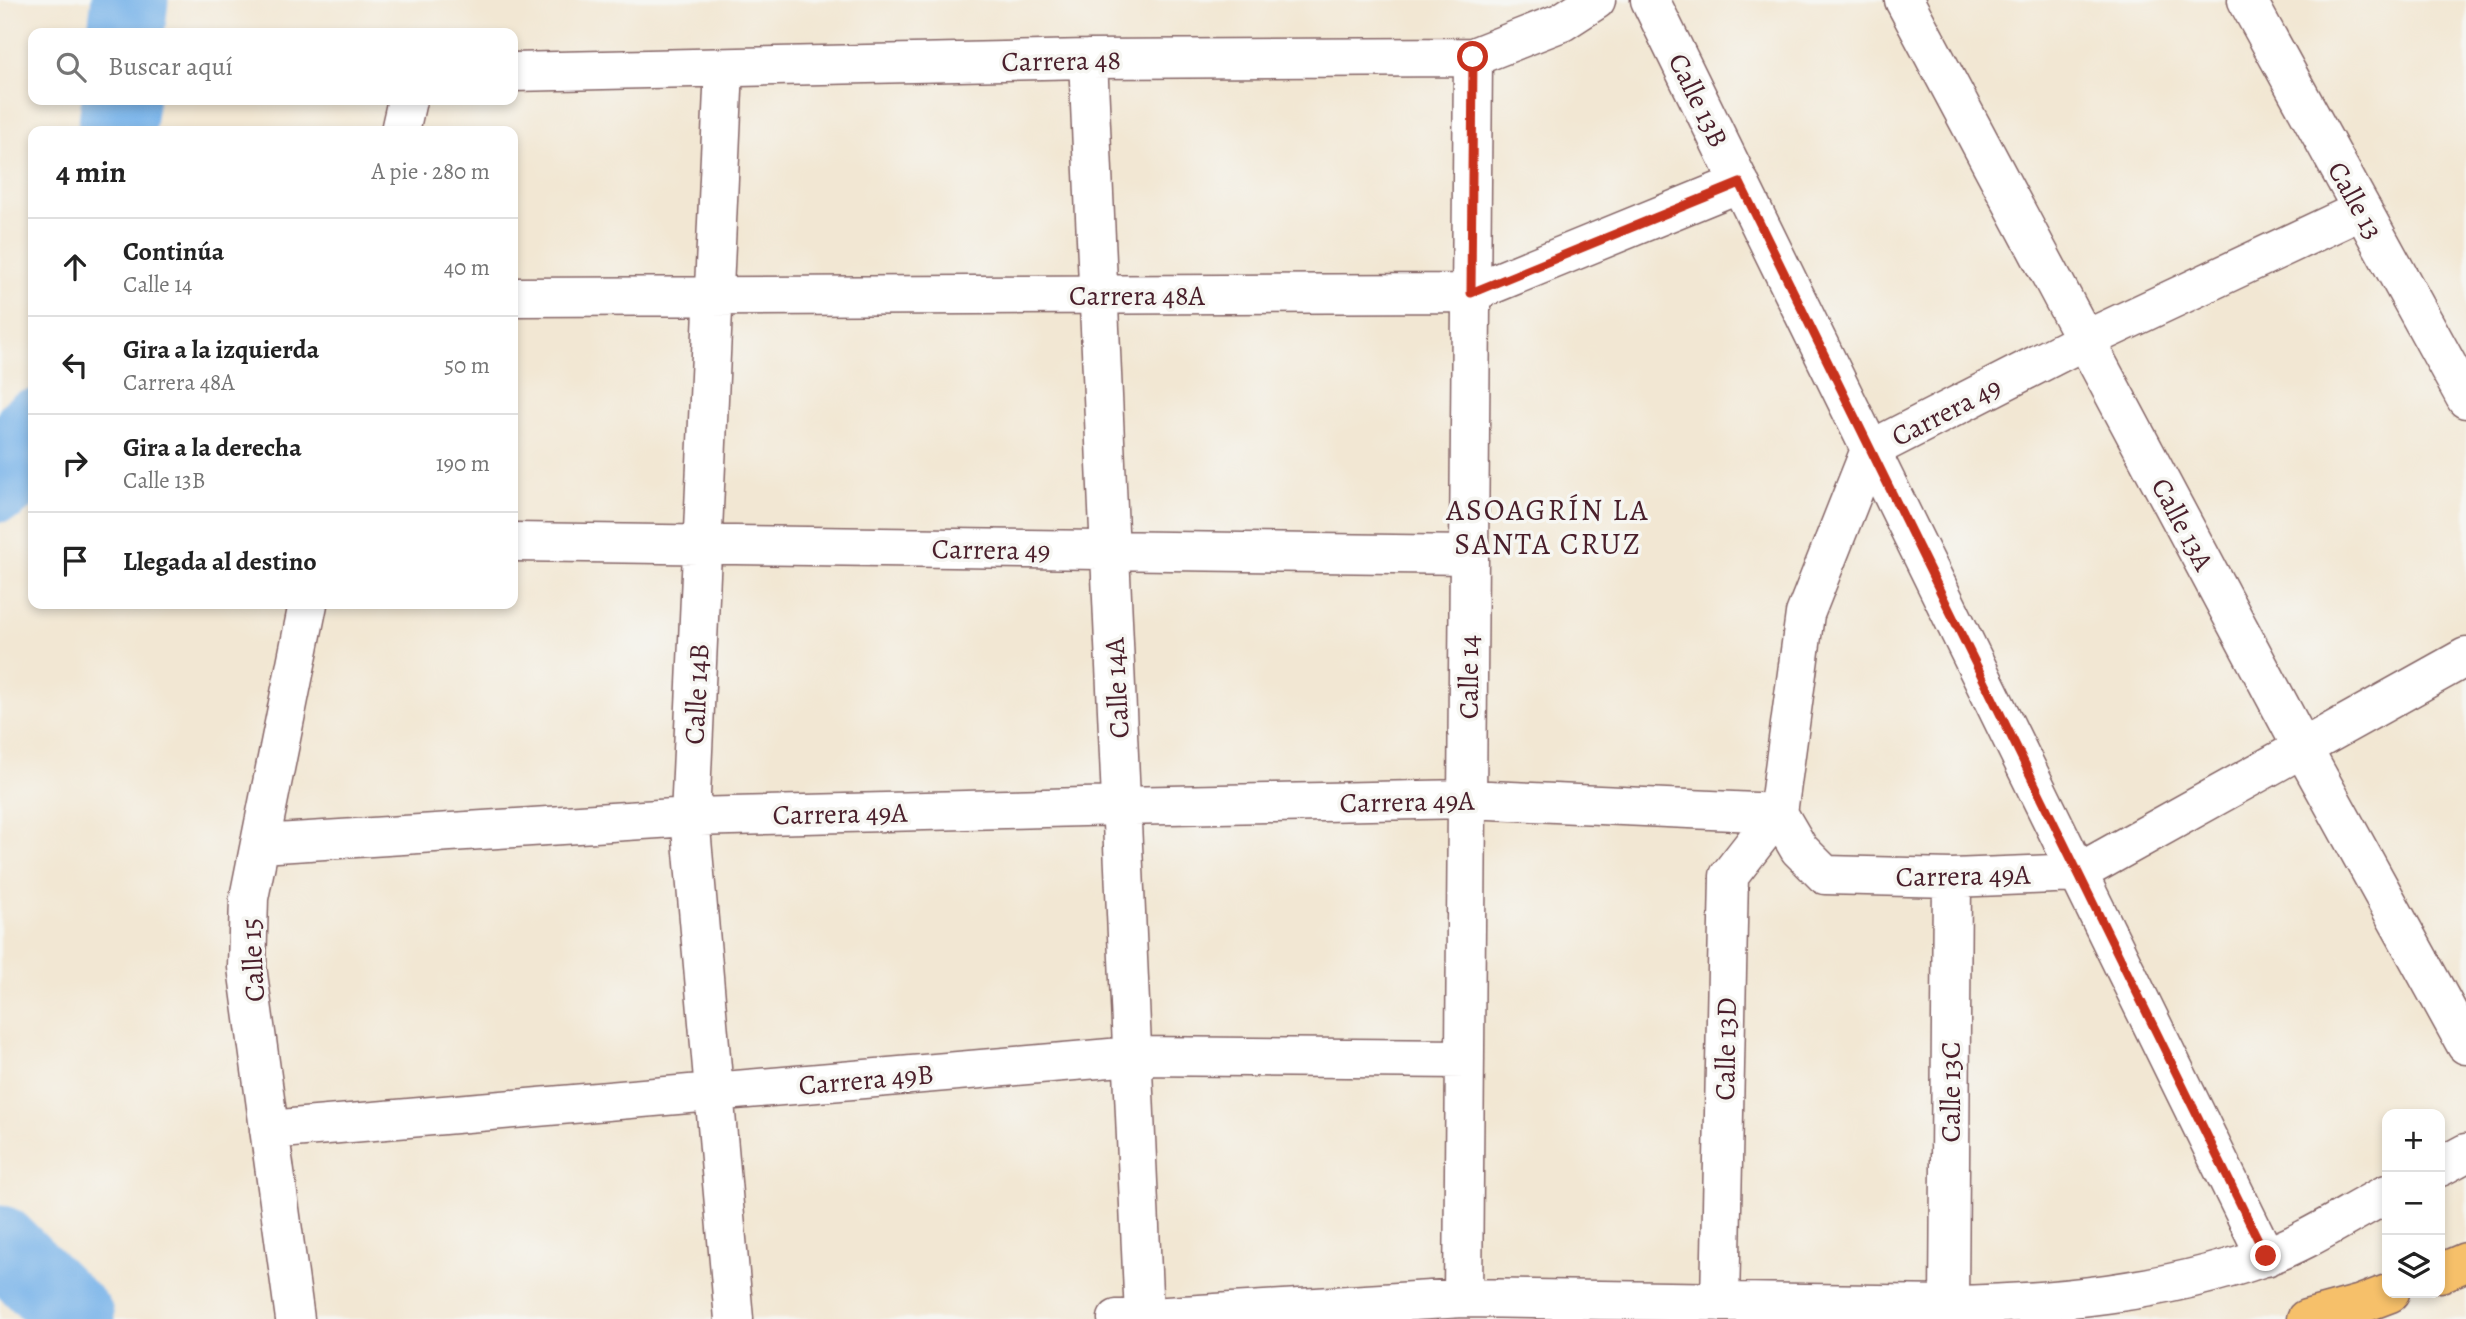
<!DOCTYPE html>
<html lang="es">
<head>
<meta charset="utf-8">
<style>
	:root { --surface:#fff; --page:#f6f6f6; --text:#222; --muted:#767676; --line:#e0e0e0 }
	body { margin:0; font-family:Alegreya,serif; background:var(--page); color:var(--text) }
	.controls { position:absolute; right:21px; bottom:21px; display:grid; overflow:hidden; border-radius:14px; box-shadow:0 4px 10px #0003 }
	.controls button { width:63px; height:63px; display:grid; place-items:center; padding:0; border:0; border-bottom:2px solid var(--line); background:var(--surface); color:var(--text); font:35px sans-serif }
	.stop { position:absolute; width:21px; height:21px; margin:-16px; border:5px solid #c8321e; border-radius:50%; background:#fff }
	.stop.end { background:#c8321e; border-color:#fff; box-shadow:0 2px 7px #0008 }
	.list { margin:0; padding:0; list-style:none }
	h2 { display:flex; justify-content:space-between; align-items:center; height:91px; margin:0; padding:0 28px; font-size:30px }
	h2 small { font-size:23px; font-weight:400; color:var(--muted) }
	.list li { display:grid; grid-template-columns:46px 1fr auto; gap:21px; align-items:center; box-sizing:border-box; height:98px; padding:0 28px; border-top:2px solid var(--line) }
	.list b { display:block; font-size:26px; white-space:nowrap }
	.list p { margin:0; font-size:23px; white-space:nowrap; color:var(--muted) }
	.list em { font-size:23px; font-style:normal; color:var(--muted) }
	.icon { flex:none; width:38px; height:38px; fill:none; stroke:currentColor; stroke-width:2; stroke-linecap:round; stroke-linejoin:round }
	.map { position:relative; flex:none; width:2466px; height:1319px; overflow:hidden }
	.search { position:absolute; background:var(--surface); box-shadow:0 4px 10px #0003; left:28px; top:28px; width:490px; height:77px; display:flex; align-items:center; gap:18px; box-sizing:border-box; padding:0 24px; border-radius:14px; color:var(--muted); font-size:26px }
	.panel { position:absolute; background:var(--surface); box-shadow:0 4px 10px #0003; left:28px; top:126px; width:490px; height:483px; border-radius:14px }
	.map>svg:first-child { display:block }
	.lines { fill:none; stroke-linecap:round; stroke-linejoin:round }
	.river { stroke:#78b3e9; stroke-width:77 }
	.minor-casing { stroke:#856566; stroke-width:41 }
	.tertiary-casing { stroke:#856566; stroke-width:41 }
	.trunk-casing { stroke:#856566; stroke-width:41 }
	.minor { stroke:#fff; stroke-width:38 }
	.tertiary { stroke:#fff; stroke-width:38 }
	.trunk { stroke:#f6c06b; stroke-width:38 }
	.route { stroke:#c8321e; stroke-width:9 }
	.labels { text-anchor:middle; stroke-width:7; stroke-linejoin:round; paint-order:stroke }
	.street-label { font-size:28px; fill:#4a1f2b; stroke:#f6f6f2 }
	.neighbourhood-label { font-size:30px; letter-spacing:2px; fill:#4a1f2b; stroke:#f6f6f2 }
</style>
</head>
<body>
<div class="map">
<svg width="2466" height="1319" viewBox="0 0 2466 1319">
	<rect width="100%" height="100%" fill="#f6f6f2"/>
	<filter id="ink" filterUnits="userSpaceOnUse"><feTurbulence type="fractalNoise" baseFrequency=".0143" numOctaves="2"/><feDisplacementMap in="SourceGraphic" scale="14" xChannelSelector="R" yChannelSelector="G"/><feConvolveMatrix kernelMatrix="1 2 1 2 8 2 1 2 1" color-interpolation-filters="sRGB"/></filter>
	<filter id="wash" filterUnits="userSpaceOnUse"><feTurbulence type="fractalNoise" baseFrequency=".00686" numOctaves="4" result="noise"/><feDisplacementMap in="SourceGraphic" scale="28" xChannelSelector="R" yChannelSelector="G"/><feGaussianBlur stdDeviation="1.57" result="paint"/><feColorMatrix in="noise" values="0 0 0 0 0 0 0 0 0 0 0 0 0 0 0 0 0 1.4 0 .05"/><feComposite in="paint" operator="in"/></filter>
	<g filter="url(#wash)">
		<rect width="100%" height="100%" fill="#f2e7d3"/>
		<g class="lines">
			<path class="river" d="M 126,33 L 130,0
				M 116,131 L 120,100
				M 0,484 L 14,471 L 33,428
				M 0,1244 L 76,1319"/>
		</g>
	</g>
	<g filter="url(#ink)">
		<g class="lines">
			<defs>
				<path id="minor" d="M 1650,0 L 2266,1257
					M 1904,0 L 2303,749 L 2466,1045
					M 1088,59 L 1144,1317
					M 724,68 L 690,817 L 734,1319
					M 513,72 L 1088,59 L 1473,57 L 1562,22 L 1596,0
					M 400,131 L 407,100
					M 513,297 L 1471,293 L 1740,183
					M 513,542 L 1469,555
					M 1778,813 L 1805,614 L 1870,450 L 2085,340 L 2362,210
					M 1778,813 L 1799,849 L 1825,875 L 1952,878 L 2078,873 L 2466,657
					M 261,844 L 690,817 L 1121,806 L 1467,799 L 1778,813
					M 269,1130 L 1133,1056 L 1465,1059
					M 2440,1167 L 2466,1153
					M 1463,1298 L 1473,57
					M 1720,1302 L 1729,876 L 1778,813
					M 1949,1305 L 1952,878
					M 295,1319 L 247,967 L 249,898 L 308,604
					M 1117,1319 L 1463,1298 L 1949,1305 C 2055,1303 2162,1293 2264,1257 C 2305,1243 2348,1214 2387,1194"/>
				<path id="tertiary" d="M 2247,0 L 2466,399"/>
				<path id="trunk" d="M 2440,1273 L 2466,1262
					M 2306,1319 L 2361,1304 L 2390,1293"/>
			</defs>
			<use href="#minor" class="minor-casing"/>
			<use href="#tertiary" class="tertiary-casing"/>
			<use href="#trunk" class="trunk-casing"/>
			<use href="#minor" class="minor"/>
			<use href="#tertiary" class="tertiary"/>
			<use href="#trunk" class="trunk"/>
		</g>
	</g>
	<g class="lines" filter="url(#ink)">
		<path class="route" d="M 1473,57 L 1471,293 L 1740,183 L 2266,1256"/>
	</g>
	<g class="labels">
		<g class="street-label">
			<text transform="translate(1061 60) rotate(-1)" y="10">Carrera 48</text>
			<text transform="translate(1699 100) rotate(64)" y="10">Calle 13B</text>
			<text transform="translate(2356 200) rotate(61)" y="10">Calle 13</text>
			<text x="1137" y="305">Carrera 48A</text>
			<text transform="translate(1946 411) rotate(-27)" y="10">Carrera 49</text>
			<text transform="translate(2183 524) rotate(62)" y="10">Calle 13A</text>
			<text transform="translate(991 549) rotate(1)" y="10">Carrera 49</text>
			<text transform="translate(1468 677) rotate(-90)" y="10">Calle 14</text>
			<text transform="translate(1116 688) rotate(-93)" y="10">Calle 14A</text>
			<text transform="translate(696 694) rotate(-87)" y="10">Calle 14B</text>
			<text transform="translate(1407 801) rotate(-1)" y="10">Carrera 49A</text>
			<text transform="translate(840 813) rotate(-1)" y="10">Carrera 49A</text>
			<text transform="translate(1963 875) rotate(-1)" y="10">Carrera 49A</text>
			<text transform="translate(252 960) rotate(-93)" y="10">Calle 15</text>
			<text transform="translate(1725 1049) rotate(-89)" y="10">Calle 13D</text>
			<text transform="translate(866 1079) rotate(-5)" y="10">Carrera 49B</text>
			<text transform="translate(1950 1092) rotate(-90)" y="10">Calle 13C</text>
		</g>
		<g class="neighbourhood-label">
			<text x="1548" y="520">ASOAGRÍN LA<tspan x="1548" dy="34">SANTA CRUZ</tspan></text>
		</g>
	</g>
</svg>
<div class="controls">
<button>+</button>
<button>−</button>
<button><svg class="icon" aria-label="layers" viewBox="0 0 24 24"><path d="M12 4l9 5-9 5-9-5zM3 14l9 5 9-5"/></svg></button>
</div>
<div class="stop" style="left:1473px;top:57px"></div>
<div class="stop end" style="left:2266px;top:1256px"></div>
<div class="search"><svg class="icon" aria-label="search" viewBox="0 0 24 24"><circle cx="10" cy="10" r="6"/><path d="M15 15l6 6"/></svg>Buscar aquí</div>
<section class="panel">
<h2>4 min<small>A pie · 280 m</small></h2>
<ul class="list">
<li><svg class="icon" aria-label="ahead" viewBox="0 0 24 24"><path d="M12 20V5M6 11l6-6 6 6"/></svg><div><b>Continúa</b><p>Calle 14</p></div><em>40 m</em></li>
<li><svg class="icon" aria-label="left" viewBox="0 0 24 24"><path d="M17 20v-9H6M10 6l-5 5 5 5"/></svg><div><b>Gira a la izquierda</b><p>Carrera 48A</p></div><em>50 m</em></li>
<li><svg class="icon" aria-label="right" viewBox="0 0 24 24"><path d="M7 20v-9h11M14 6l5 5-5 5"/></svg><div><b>Gira a la derecha</b><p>Calle 13B</p></div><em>190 m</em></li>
<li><svg class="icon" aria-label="arrive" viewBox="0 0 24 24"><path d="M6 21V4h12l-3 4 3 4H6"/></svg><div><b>Llegada al destino</b></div></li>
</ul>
</section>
</div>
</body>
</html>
